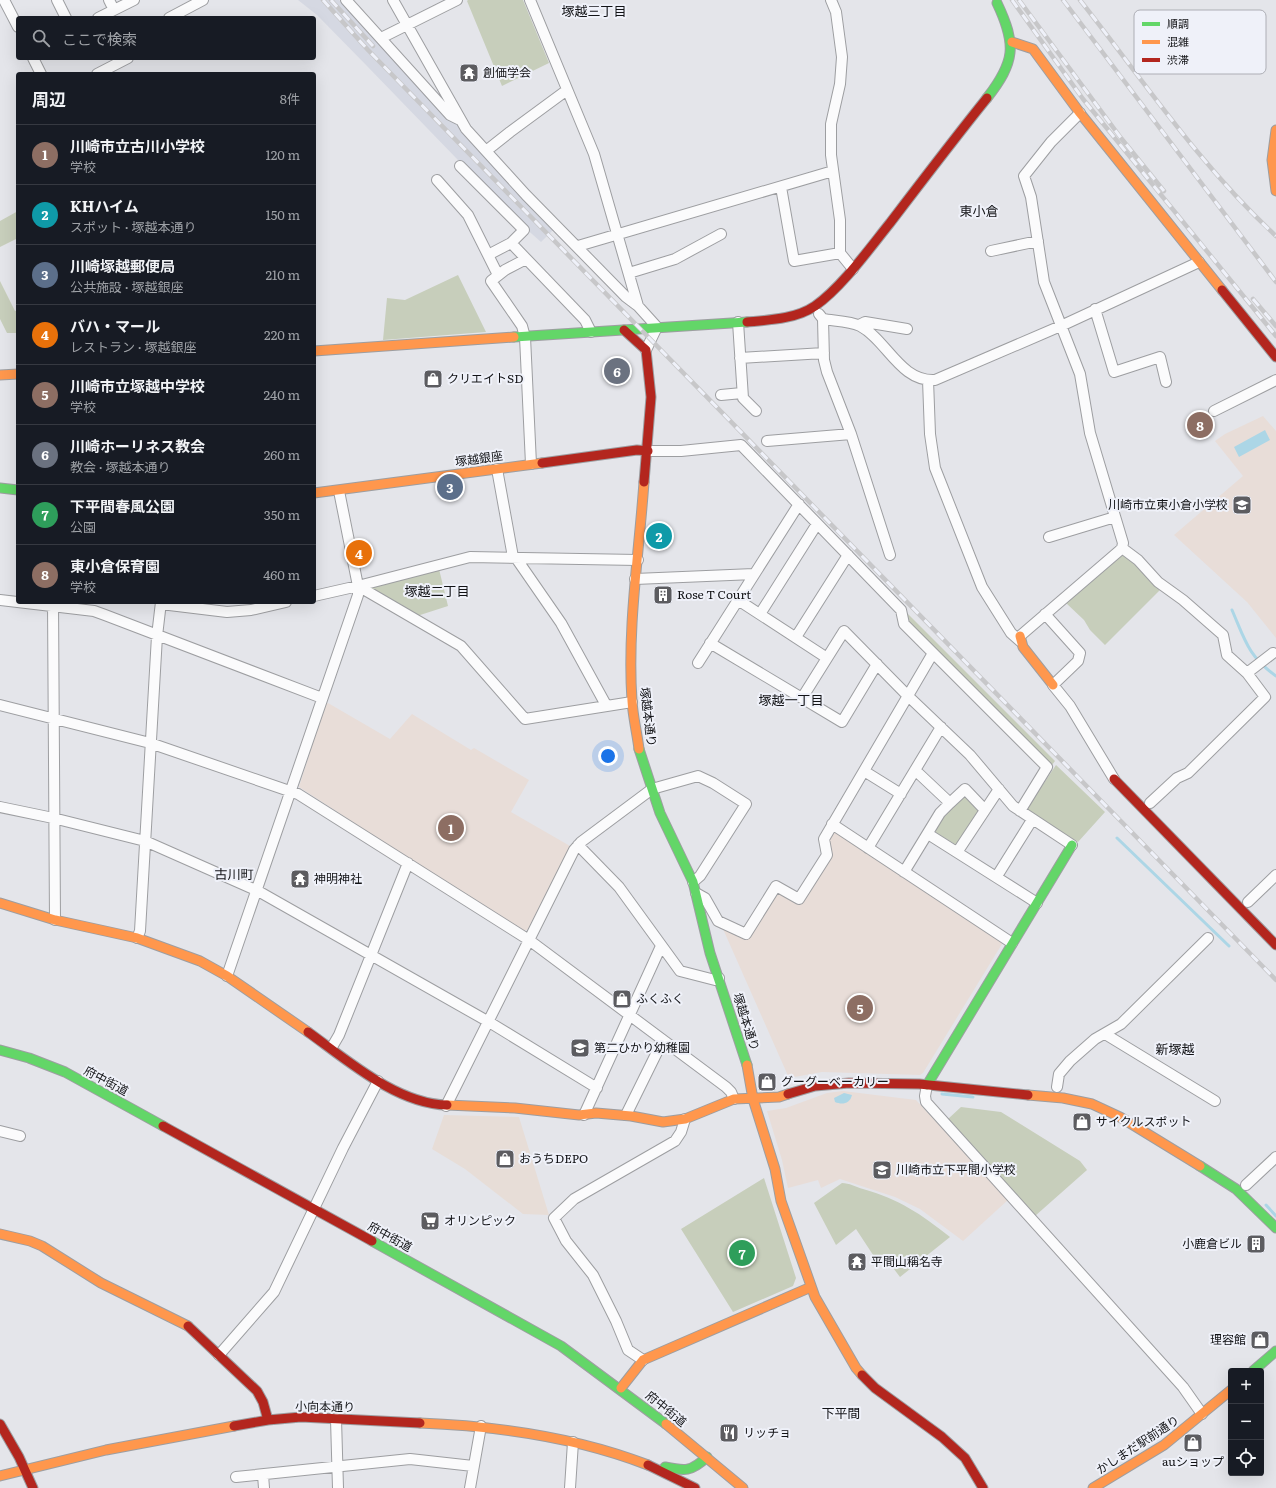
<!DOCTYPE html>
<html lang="ja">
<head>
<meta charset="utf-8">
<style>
	:root { --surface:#171b24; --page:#242831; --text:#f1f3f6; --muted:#9ea1a6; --line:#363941; --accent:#0b8043 }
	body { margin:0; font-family:Literata,"Noto Sans JP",serif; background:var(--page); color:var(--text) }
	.controls { position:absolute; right:12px; bottom:12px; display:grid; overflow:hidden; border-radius:4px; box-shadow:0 4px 16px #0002 }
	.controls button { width:36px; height:36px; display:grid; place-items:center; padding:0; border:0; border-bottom:1px solid var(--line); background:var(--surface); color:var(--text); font:20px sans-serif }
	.you { position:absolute; left:608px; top:756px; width:14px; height:14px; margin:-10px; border:3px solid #fff; border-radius:50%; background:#1a73e8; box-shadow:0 0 0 6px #1a73e833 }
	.badge { display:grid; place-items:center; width:26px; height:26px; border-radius:50%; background:var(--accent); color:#fff; font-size:13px; font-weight:700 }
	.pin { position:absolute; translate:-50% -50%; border:2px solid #fff; box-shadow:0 1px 4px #0006 }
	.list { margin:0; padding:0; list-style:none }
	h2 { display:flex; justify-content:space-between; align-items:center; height:52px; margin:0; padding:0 16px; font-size:17px }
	h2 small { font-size:13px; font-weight:400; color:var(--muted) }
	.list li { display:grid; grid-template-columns:26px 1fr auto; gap:12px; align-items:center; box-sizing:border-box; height:60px; padding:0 16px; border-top:1px solid var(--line) }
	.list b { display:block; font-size:15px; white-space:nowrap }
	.list p { margin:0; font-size:13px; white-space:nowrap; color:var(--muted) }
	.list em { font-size:13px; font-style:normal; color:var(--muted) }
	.icon { flex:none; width:22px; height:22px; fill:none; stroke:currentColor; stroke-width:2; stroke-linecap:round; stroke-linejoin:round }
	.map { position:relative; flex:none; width:1276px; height:1488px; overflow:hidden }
	.search { position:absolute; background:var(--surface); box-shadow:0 4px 16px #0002; left:16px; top:16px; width:300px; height:44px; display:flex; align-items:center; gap:10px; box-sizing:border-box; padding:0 14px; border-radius:4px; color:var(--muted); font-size:15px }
	.panel { position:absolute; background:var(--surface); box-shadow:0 4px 16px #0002; left:16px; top:72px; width:300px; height:532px; border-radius:4px }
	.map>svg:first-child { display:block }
	.commercial { fill:#e7ddd7 }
	.built { fill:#d5d8e2 }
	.education { fill:#e8ddd8 }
	.green { fill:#c7cebb }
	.water { fill:#acd6e6 }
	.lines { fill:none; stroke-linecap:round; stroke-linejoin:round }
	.stream { stroke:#acd6e6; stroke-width:3 }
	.street-casing { stroke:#9d9ea1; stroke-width:12 }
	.fast-casing { stroke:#9d9ea1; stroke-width:11 }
	.slow-casing { stroke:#9d9ea1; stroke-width:11 }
	.jam-casing { stroke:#9d9ea1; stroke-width:11 }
	.street { stroke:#fbfbfc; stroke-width:10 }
	.fast { stroke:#63d668; stroke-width:9 }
	.slow { stroke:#ff974d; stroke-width:9 }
	.jam { stroke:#b3261e; stroke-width:9 }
	.rail-casing { stroke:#c7c7c9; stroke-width:4.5 }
	.rail { stroke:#eff1f9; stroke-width:3; stroke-dasharray:9; stroke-linecap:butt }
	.labels { text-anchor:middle; stroke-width:4; stroke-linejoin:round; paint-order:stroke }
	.poi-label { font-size:12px; fill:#121316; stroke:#eff1f9; text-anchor:start }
	.street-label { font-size:12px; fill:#121316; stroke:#eff1f9 }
	.neighbourhood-label { font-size:13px; fill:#121316; stroke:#eff1f9 }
	.key { fill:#eff1f9; stroke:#adaeb5; stroke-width:1 }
	.key-label { font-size:11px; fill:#121316 }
</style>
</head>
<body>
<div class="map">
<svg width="1276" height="1488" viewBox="0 0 1276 1488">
	<rect width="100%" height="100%" fill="#e4e5ea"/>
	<path class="commercial" d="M 444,1115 L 519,1117 L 549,1215 L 523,1214 L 465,1169 L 432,1149 Z"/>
	<path class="built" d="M 298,0 L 339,0 L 555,228 L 541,242 L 514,218 L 367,66 L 317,15 Z"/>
	<path class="education" d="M 1263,416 L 1276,431 L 1276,638 L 1247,602 L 1174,535 L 1243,476 L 1215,441 L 1225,434 Z
		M 328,703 L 390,739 L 412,714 L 471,750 L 474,748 L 529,780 L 511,812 L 570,846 L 529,929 L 524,931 L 465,895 L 299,787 L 325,705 Z
		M 834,830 L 1001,940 L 1002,944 L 923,1073 L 920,1075 L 822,1072 L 789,1078 L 723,929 L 730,930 L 743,937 L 778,891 L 801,904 L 831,856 L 828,841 Z
		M 843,1091 L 916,1100 L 1008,1200 L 963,1241 L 920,1209 L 895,1197 L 840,1179 L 821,1188 L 818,1180 L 788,1188 L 782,1160 L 767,1111 L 786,1108 L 827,1093 Z"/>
	<path class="green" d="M 468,0 L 523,0 L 549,63 L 502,86 L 467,1 Z
		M 18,211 L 18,238 L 0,247 L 0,221 Z
		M 458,275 L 486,332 L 383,340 L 387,298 L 405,300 Z
		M 0,281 L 15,311 L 18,310 L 18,333 L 7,333 L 0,319 Z
		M 1124,554 L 1160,590 L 1105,645 L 1090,630 L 1084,620 L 1066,603 Z
		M 439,569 L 448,606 L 417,616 L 365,587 Z
		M 906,612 L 1055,761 L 1052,765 L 911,625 Z
		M 1056,765 L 1105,812 L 1078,842 L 1028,811 L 1028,807 Z
		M 965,796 L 980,812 L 958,846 L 935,832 L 944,814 Z
		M 961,1107 L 1001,1112 L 1080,1161 L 1087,1170 L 1035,1216 L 948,1119 Z
		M 764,1178 L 796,1278 L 793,1286 L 733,1312 L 681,1229 Z
		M 842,1183 C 849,1183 856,1187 863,1189 C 899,1199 921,1214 950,1237 L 900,1277 L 887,1260 L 879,1264 L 856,1229 L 836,1245 L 814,1203 Z"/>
	<path class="water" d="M 1265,430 L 1270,440 L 1239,457 L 1234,447 Z
		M 844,1093 L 852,1095 C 850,1104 842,1105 835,1102 L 834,1098 Z"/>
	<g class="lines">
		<path class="stream" d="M 1232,610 C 1245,640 1248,656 1276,676
			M 1117,838 L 1229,946
			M 942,1094 L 973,1097
			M 1266,1205 L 1276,1216"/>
		<defs>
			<path id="street" d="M 4,0 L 18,27
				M 57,0 L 66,18
				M 109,0 L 114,10
				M 346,0 L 450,115 L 458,119
				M 393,0 L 466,129 L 526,195 L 626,297 L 638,306
				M 530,0 L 594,154 L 638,306 L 657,327 L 646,350
				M 831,0 L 836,12 L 842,57 L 840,84 L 831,124 L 831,155 L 840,220 L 840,253 L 853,269
				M 98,18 L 134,0
				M 169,18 L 203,0
				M 381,38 L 457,0
				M 33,58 L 41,74
				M 97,74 L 128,58
				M 486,151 L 510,132 L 567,90
				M 460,166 L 524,230 L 511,243 L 585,320 L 591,332
				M 437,180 L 468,215 L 498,275
				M 781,187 L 794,261 L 840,253
				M 578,246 L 833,171
				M 991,251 L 1038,241
				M 488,255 L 511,243
				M 526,259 L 505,270 L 491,281 L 522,326 L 525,337 L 531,464
				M 629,273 L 675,259 L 721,234
				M 1095,309 L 1114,372 L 1160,357 L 1166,382
				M 819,314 L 823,319 L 824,360 L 827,372 L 851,434 L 890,555
				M 823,319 C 834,321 850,321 860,326 C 887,340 900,382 935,380 L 1063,325 L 1199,262
				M 738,322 L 743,398 L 756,411
				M 859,325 L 865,322 L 907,329
				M 740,358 L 824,353
				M 928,380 L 930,434 L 935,468 L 982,587 L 1011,633 L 1020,641
				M 721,395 L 742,393
				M 1214,411 L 1276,380
				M 767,441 L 851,434
				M 648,451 L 681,451 L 741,445 L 901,610 L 904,624 L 1047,767 L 1020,811
				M 497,469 L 513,557
				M 1049,537 L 1115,517
				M 1122,548 L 1138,560 L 1158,582 L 1183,600 L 1223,635 L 1227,655 L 1247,673 L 1265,697 L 1188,773 L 1177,778 L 1150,803
				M 516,558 L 561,623 L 606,705
				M 635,579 L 754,574
				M 358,586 L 470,557 L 638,560
				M 314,596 L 358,586 L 461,646 L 525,719 L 632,702
				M 0,600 L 94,611 L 105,615 L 322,698
				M 738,600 L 827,658
				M 53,602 L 55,920
				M 161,604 L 227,612 L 251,610 L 286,602
				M 760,614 L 817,524
				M 1045,614 L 1080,653 L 1078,661 L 1053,685 L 1070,706 L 1114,779
				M 1020,636 L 1119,551 L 1122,548 L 1123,543 L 1090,433 L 1080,374 L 1044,282 L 1031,197 L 1024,176 L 1051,142 L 1080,113
				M 796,637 L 848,555
				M 710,643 L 842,722 L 877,664
				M 698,663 L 799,504
				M 1247,673 L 1273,653
				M 802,698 L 844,631 L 907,695 L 970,755 L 1013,806 L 1072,845
				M 0,705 L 150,743 L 298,794 L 529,940 L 726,1087 L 731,1092 L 734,1099
				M 864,771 L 901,794
				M 950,803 L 965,789 L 985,810
				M 0,807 L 53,818 L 145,841 L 258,891 L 489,1022 L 597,1088
				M 832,824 L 1012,943
				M 928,834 L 1037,903
				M 578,845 L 619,887 L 680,971 L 715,980 L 719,978
				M 868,848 L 941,727
				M 958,851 L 999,789
				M 904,872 L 940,813 L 950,803 L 915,770
				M 997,876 L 1032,820
				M 696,893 L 705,898 L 718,921 L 746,934 L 776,886 L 799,899 L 827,855 L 824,839 L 933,653
				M 1248,902 L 1276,875
				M 137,938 L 140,931 L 157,636 L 161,602
				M 227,976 L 358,595 L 358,586 L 339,491
				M 1105,1034 L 1215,1101
				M 332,1047 L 339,1035 L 408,863
				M 927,1085 L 925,1096 L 926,1102 L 1183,1387 L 1202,1414
				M 1057,1087 L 1059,1074 L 1070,1061 L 1095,1039 L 1121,1024 L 1208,938
				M 446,1106 L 574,850 L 581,842 L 652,789 L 698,776 L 713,783 L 746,804 L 700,876 L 693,882
				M 584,1115 L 661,946
				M 626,1115 L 663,1040
				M 0,1131 L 20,1136
				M 1246,1185 L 1276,1157
				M 219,1355 L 274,1292 L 343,1148 L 378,1081
				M 643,1360 L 628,1350 L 616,1321 L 593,1275 L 566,1241 L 554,1218 L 574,1199 L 675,1141 L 681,1132 L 685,1119
				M 336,1419 L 338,1488
				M 263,1475 L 264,1488
				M 236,1477 L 410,1459 L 473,1466
				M 470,1488 L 481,1426
				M 570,1488 L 573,1442"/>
			<path id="fast" d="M 987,98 C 1015,62 1017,45 997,3
				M 514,337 L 747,322
				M 0,488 L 18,490
				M 639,749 L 660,813 L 693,882 L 710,953 L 747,1065
				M 0,1050 L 29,1058 L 65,1072 L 163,1126
				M 927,1085 L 1072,845
				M 1200,1166 L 1236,1189 L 1276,1228
				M 372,1241 L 561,1346 L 666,1424
				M 1253,1371 L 1276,1351
				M 665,1467 C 685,1471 691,1472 707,1457"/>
			<path id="slow" d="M 1012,42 L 1033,49 L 1080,113 L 1222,290
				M 1276,130 L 1272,160 L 1276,191
				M 314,351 L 514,337
				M 0,375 L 18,374
				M 314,493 L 542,463
				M 1020,636 L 1023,647 L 1053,685
				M 639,749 C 637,733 633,717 632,701 C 627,628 639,554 644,482
				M 0,903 L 55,920 L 137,938 L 200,961 L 227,976 L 308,1032
				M 747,1065 L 753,1099 L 775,1169 L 781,1201 L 815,1297 L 856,1368 L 862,1375
				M 1028,1095 L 1063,1098 L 1092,1104 L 1120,1117 L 1200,1166
				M 447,1105 L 515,1108 L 579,1115 L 596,1113 L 631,1116 L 663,1122 L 685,1119 L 734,1099 L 779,1097 L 788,1094
				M 0,1234 L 30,1241 L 42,1246 L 101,1283 L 188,1326
				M 621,1388 L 643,1360 L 811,1287
				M 420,1423 C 497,1426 576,1437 648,1465
				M 666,1424 L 743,1488
				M 0,1476 L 106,1450 L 234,1426
				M 1093,1488 L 1164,1445 L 1231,1390"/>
			<path id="jam" d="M 1222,290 L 1276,357
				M 747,322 C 769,320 796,319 815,306 C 842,287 869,249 890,223 C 922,181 954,139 987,98
				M 624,330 L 646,350 L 651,397 L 644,482
				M 542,463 L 637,450 L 648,451
				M 1114,779 L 1276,945
				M 308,1032 C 347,1060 397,1104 447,1105
				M 788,1094 L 815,1086 L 849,1083 L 919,1084 L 1028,1095
				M 163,1126 L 372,1241
				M 188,1326 L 257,1391 L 263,1402 L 268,1420
				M 862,1375 L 875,1388 L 942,1437 L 965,1458 L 983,1488
				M 0,1424 L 19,1457 L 33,1488
				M 234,1426 L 268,1420 L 301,1417 L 420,1423
				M 648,1465 L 695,1488"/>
		</defs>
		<use href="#street" class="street-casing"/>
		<use href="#fast" class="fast-casing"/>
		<use href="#slow" class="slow-casing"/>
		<use href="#jam" class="jam-casing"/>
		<use href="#street" class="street"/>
		<use href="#fast" class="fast"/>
		<use href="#slow" class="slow"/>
		<use href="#jam" class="jam"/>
		<defs>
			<path id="rail" d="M 323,0 L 368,50 L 1276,980
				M 331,0 L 373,46
				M 1012,0 L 1083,99 L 1276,336
				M 1019,0 L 1121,138 L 1164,191
				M 1063,0 L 1276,282
				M 1080,0 C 1143,80 1201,167 1276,236
				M 1253,299 L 1276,326"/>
		</defs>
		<use href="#rail" class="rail-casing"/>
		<use href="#rail" class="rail"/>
	</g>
	<defs>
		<symbol id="temple-square" viewBox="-11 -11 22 22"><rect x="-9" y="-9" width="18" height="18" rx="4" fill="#5c5c60" stroke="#eff1f9"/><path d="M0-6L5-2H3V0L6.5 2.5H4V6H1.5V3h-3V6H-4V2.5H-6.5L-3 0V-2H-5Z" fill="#fff"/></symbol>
		<symbol id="shop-square" viewBox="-11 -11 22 22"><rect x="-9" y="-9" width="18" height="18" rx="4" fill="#5c5c60" stroke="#eff1f9"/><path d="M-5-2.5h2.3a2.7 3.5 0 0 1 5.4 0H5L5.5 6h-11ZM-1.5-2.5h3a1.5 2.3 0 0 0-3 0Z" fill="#fff"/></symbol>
		<symbol id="school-square" viewBox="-11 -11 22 22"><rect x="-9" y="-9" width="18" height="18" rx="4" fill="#5c5c60" stroke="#eff1f9"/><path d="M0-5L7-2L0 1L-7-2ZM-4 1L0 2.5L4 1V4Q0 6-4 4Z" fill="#fff"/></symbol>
		<symbol id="building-square" viewBox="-11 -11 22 22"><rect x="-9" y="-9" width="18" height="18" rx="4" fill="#5c5c60" stroke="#eff1f9"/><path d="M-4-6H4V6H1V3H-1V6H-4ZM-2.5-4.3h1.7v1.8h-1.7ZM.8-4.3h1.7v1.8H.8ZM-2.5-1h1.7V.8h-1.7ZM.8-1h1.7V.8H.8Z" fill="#fff"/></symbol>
		<symbol id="supermarket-square" viewBox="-11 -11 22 22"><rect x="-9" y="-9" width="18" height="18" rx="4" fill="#5c5c60" stroke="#eff1f9"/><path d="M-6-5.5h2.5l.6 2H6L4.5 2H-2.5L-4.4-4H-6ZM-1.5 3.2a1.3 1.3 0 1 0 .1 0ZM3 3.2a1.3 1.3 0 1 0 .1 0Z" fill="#fff"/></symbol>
		<symbol id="restaurant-square" viewBox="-11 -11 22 22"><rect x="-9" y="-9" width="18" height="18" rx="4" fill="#5c5c60" stroke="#eff1f9"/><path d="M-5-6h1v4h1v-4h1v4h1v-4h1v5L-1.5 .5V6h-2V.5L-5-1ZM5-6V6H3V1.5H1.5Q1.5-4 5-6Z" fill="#fff"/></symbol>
	</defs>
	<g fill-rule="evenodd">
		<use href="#temple-square" x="458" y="62" width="22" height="22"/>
		<use href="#shop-square" x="422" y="368" width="22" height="22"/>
		<use href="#school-square" x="1231" y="494" width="22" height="22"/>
		<use href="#building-square" x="652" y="584" width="22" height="22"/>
		<use href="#temple-square" x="289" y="868" width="22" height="22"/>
		<use href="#shop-square" x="611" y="988" width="22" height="22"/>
		<use href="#school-square" x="569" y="1037" width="22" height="22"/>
		<use href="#shop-square" x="756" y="1071" width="22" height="22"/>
		<use href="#shop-square" x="1071" y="1111" width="22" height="22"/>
		<use href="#shop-square" x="494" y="1148" width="22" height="22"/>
		<use href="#school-square" x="871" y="1159" width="22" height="22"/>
		<use href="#supermarket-square" x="419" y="1210" width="22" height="22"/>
		<use href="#building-square" x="1245" y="1233" width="22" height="22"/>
		<use href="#temple-square" x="846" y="1251" width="22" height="22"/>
		<use href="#shop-square" x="1249" y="1329" width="22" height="22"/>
		<use href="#restaurant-square" x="718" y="1422" width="22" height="22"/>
		<use href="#shop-square" x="1182" y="1432" width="22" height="22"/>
	</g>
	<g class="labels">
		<g class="poi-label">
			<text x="483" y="77">創価学会</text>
			<text x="447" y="383">クリエイトSD</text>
			<text x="1228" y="509" text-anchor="end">川崎市立東小倉小学校</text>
			<text x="677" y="599">Rose T Court</text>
			<text x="314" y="883">神明神社</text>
			<text x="636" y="1003">ふくふく</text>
			<text x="594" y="1052">第二ひかり幼稚園</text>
			<text x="781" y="1086">グーグーベーカリー</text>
			<text x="1096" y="1126">サイクルスポット</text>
			<text x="519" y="1163">おうちDEPO</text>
			<text x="896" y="1174">川崎市立下平間小学校</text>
			<text x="444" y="1225">オリンピック</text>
			<text x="1242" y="1248" text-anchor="end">小鹿倉ビル</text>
			<text x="871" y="1266">平間山稱名寺</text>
			<text x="1246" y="1344" text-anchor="end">理容館</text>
			<text x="743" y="1437">リッチョ</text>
			<text x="1193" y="1466" text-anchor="middle">auショップ</text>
		</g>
		<g class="street-label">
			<text transform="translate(479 459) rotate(-8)" y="4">塚越銀座</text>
			<text transform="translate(648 717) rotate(83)" y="4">塚越本通り</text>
			<text transform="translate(746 1022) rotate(72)" y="4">塚越本通り</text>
			<text transform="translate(106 1081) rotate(28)" y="4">府中街道</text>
			<text transform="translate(390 1237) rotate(29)" y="4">府中街道</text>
			<text transform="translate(325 1407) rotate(1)" y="4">小向本通り</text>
			<text transform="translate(666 1409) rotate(39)" y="4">府中街道</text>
			<text transform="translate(1138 1445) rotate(-33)" y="4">かしまだ駅前通り</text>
		</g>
		<g class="neighbourhood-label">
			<text x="594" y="16">塚越三丁目</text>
			<text x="979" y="216">東小倉</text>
			<text x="437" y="596">塚越二丁目</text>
			<text x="791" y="705">塚越一丁目</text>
			<text x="234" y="879">古川町</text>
			<text x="1175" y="1054">新塚越</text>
			<text x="841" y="1418">下平間</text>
		</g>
	</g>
	<rect x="1134" y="10" width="132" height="64" rx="6" class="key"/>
	<rect x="1142" y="22" width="18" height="4" fill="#63d668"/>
	<rect x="1142" y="40" width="18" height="4" fill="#ff974d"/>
	<rect x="1142" y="58" width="18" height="4" fill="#b3261e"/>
	<g class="key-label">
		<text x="1167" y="28">順調</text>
		<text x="1167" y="46">混雑</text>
		<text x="1167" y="64">渋滞</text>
	</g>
</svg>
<div class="controls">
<button>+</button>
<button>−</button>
<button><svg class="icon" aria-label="locate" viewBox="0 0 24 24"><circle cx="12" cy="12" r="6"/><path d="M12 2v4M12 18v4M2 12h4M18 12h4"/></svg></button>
</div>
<div class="you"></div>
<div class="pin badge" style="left:451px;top:828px;background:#8d6e63">1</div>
<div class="pin badge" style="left:659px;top:536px;background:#0f9aa8">2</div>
<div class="pin badge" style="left:450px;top:487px;background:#5c6f8a">3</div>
<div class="pin badge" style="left:359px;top:553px;background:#e8710a">4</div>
<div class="pin badge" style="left:860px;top:1008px;background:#8d6e63">5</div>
<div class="pin badge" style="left:617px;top:371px;background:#6b7280">6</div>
<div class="pin badge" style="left:742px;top:1253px;background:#2e9e5b">7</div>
<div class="pin badge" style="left:1200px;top:425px;background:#8d6e63">8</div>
<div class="search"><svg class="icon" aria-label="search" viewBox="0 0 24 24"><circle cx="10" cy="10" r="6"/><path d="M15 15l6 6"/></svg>ここで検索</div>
<section class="panel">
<h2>周辺<small>8件</small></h2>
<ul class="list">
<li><span class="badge" style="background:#8d6e63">1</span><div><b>川崎市立古川小学校</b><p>学校</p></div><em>120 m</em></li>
<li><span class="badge" style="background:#0f9aa8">2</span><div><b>KHハイム</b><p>スポット · 塚越本通り</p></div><em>150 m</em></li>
<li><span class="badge" style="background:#5c6f8a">3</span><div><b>川崎塚越郵便局</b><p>公共施設 · 塚越銀座</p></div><em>210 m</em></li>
<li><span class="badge" style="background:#e8710a">4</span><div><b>バハ・マール</b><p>レストラン · 塚越銀座</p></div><em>220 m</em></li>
<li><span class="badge" style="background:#8d6e63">5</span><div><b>川崎市立塚越中学校</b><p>学校</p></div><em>240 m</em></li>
<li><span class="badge" style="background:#6b7280">6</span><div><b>川崎ホーリネス教会</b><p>教会 · 塚越本通り</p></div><em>260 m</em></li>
<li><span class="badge" style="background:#2e9e5b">7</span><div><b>下平間春風公園</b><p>公園</p></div><em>350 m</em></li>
<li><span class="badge" style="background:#8d6e63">8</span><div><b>東小倉保育園</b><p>学校</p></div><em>460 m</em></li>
</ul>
</section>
</div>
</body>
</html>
